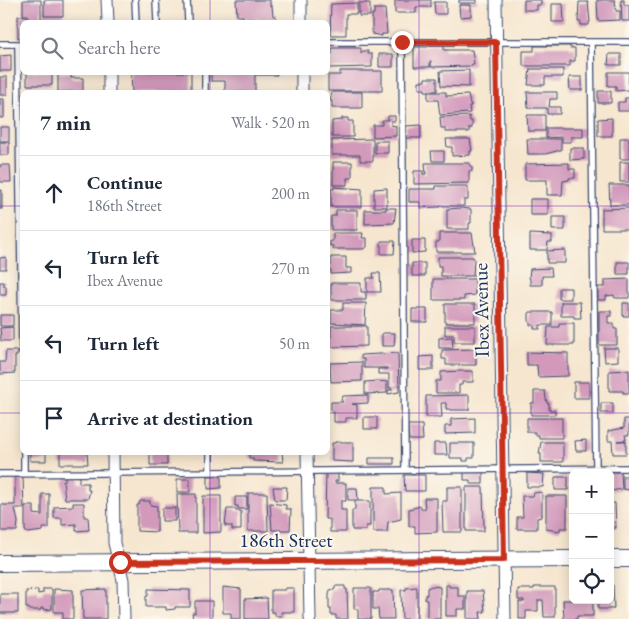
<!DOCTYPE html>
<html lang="en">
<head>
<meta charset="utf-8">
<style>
	:root { --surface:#fff; --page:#f2f2f3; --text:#1f2937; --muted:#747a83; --line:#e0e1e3 }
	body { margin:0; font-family:"EB Garamond",serif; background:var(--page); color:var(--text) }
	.controls { position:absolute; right:15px; bottom:15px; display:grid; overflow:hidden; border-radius:8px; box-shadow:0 2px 12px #0003 }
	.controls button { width:45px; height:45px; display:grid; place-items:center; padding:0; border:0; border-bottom:1px solid var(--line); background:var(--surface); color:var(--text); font:25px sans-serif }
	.stop { position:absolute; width:15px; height:15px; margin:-11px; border:4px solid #c8321e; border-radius:50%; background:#fff }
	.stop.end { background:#c8321e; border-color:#fff; box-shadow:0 1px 5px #0008 }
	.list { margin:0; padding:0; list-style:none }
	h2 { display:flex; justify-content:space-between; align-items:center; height:65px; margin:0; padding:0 20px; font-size:21px }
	h2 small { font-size:16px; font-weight:400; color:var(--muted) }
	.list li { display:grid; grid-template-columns:32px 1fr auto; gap:15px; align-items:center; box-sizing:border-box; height:75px; padding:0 20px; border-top:1px solid var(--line) }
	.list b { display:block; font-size:19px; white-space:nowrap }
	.list p { margin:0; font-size:16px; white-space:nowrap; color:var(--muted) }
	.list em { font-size:16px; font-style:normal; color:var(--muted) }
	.icon { flex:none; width:28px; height:28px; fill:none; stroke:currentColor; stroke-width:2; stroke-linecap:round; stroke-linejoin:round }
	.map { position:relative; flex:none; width:629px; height:619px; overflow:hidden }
	.search { position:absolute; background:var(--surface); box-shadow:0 2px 12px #0003; left:20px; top:20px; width:310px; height:55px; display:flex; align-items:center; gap:12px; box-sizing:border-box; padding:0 18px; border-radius:8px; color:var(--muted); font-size:19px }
	.panel { position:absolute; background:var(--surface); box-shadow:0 2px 12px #0003; left:20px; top:90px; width:310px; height:365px; border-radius:8px }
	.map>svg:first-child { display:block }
	.building { fill:#d299bb }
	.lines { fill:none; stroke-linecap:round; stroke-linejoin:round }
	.lane-casing { stroke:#3c4a6f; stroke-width:8 }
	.street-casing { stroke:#3c4a6f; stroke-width:13 }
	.secondary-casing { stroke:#3c4a6f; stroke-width:18 }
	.lane { stroke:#fff; stroke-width:5.5 }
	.street { stroke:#fff; stroke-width:11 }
	.secondary { stroke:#fff; stroke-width:16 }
	.route { stroke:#c8321e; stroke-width:6 }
	.grid { fill:none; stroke:#7b2cbf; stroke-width:1; stroke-opacity:0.55 }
	.labels { text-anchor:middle; stroke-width:4; stroke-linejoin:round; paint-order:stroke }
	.street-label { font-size:20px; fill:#1b2f5e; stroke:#fbf7ec }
</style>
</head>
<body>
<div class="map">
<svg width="629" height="619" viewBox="0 0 629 619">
	<rect width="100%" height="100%" fill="#fbf7ec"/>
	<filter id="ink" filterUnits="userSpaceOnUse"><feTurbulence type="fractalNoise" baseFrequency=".02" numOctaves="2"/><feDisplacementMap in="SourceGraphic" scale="10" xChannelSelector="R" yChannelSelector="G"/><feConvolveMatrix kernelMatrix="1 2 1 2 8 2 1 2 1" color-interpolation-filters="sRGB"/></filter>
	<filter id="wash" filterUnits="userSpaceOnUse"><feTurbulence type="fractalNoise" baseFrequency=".0096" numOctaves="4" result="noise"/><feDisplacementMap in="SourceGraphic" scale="20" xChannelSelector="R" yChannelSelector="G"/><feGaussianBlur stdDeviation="1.12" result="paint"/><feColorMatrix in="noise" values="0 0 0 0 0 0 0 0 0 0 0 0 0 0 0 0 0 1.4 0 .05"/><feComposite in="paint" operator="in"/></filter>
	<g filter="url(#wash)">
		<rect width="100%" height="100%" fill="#f6e6cf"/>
		<g id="blocks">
			<path class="building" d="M 23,0 L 41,0 L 41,22 L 28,22 L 28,15 L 23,15 Z
				M 44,0 L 63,0 L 63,16 L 44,16 Z
				M 236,0 L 270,0 L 270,6 L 272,6 L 273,16 L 276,16 L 276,22 L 260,22 L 260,19 L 243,19 L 243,16 L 237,16 Z
				M 395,0 L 431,0 L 431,7 L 416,7 L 416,13 L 395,13 Z
				M 459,0 L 477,0 L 477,3 L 459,3 Z
				M 524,0 L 541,0 L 541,5 L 537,5 L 537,10 L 524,10 Z
				M 597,0 L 615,0 L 616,11 L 620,11 L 620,20 L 598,21 Z
				M 621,0 L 624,0 L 624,5 L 629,5 L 629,21 L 622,21 Z
				M 434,2 L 446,2 L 446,14 L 435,14 Z
				M 579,2 L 588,2 L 590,22 L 589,22 L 589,25 L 581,25 L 581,22 L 578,22 Z
				M 357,3 L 357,14 L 346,14 L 346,35 L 330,35 L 331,4 Z
				M 359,3 L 370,3 L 370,16 L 359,16 Z
				M 552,4 L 563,4 L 564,22 L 552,22 Z
				M 459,5 L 471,5 L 471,16 L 460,17 Z
				M 374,9 L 385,9 L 387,34 L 382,34 L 382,36 L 372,34 L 372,14 L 374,14 Z
				M 18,16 L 26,16 L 26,22 L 22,22 L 22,38 L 18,38 Z
				M 428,45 L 444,45 L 444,50 L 472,50 L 474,64 L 472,64 L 472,66 L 431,67 L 431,61 L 430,61 L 430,67 L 414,67 L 414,47 L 428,47 Z
				M 534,46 L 570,46 L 570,48 L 575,48 L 575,61 L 570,61 L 570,66 L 523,66 L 523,51 L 534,51 Z
				M 332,48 L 361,48 L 361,54 L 363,51 L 368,51 L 368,54 L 372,54 L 372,67 L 328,68 L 328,54 L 332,54 Z
				M 379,54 L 393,54 L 393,67 L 379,67 Z
				M 609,54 L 621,54 L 621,65 L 608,65 Z
				M 11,55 L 11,71 L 0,71 L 0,56 Z
				M 530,69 L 563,69 L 563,77 L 545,77 L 545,85 L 528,85 Z
				M 469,70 L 469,87 L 441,86 L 440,71 Z
				M 340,71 L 382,71 L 382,91 L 328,91 L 328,75 L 340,75 Z
				M 27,72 L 52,72 L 52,85 L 27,85 Z
				M 131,72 L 191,72 L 191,92 L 132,92 Z
				M 211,72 L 277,72 L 277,75 L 255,75 L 255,92 L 225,92 L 225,81 L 211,81 Z
				M 608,72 L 629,72 L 628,90 L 616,91 L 616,86 L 608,86 Z
				M 58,73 L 71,73 L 71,78 L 83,78 L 83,92 L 58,92 Z
				M 0,77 L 7,77 L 7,95 L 0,95 Z
				M 569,77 L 582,77 L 582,90 L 570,90 Z
				M 425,78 L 437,78 L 437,91 L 425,91 L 425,89 L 419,89 L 419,81 L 425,81 Z
				M 598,91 L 611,91 L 611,103 L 598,103 Z
				M 332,92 L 362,92 L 362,108 L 332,108 L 332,101 L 330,101 Z
				M 428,92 L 446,92 L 446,96 L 468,95 L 470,104 L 471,104 L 471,106 L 469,106 L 470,113 L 440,115 L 438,100 L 428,100 Z
				M 527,92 L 557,92 L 557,99 L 550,99 L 549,107 L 560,107 L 560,114 L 547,114 L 547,108 L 528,108 Z
				M 625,98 L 629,98 L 629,111 L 618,111 L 618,102 L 625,102 Z
				M 0,99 L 4,99 L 4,118 L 0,118 Z
				M 527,115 L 545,115 L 545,131 L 528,131 Z
				M 388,116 L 395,116 L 395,121 L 391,121 L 391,125 L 396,126 L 396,136 L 373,137 L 373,125 L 382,125 L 382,120 L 388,120 Z
				M 469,116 L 470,121 L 472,121 L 472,128 L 469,128 L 469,132 L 445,132 L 445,128 L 441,128 L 440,117 Z
				M 342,118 L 348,118 L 348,121 L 353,121 L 353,137 L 332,137 L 332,121 L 342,120 Z
				M 612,118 L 612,136 L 598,136 L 598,119 Z
				M 421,125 L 421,138 L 406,138 L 406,126 Z
				M 0,127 L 9,127 L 9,141 L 0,141 Z
				M 546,128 L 583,128 L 583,137 L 571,137 L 571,142 L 562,142 L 562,137 L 546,138 Z
				M 620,138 L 629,138 L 629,159 L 620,159 Z
				M 373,139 L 373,161 L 360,161 L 360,155 L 332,155 L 332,140 Z
				M 446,139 L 470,139 L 472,151 L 470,151 L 470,155 L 452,156 L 452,147 L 447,147 Z
				M 527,139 L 561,139 L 561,150 L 545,154 L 528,154 Z
				M 375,141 L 388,141 L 388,153 L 375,153 Z
				M 0,142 L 9,142 L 9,155 L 0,155 Z
				M 570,148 L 584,148 L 584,159 L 570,160 Z
				M 431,151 L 444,151 L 444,161 L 432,161 Z
				M 333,162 L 352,162 L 352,178 L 347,178 L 347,185 L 333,185 Z
				M 620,162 L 629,162 L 629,182 L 620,182 Z
				M 425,163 L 469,163 L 470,166 L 472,166 L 472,171 L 469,171 L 469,183 L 414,184 L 414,171 L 423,171 L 423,174 L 426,174 Z
				M 569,163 L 569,169 L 575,169 L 575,178 L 569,178 L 569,180 L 563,181 L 562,195 L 547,195 L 547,180 L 525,180 L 525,164 Z
				M 0,165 L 10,165 L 11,182 L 0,182 Z
				M 609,185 L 629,185 L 629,205 L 610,205 Z
				M 436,186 L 468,186 L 468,200 L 464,200 L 464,206 L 441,206 L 441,207 L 420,208 L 420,202 L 409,202 L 409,189 L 436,189 Z
				M 334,187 L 362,189 L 362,207 L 331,207 L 331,189 L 334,189 Z
				M 387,188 L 387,207 L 374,207 L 374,189 Z
				M 0,190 L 2,190 L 2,209 L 0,209 Z
				M 530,199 L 548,199 L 548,215 L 530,215 Z
				M 386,208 L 396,208 L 394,223 L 365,224 L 365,210 L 386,210 Z
				M 460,208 L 471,209 L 471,223 L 469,223 L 469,229 L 447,229 L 447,209 Z
				M 629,208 L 629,229 L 602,229 L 602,209 Z
				M 336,210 L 357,210 L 357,230 L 331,230 L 331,216 L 336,216 Z
				M 552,217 L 565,217 L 565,230 L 552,230 Z
				M 333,233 L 363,233 L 362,238 L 367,238 L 367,247 L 363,249 L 333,249 L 333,246 L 330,246 L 330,241 L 333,241 Z
				M 439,233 L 472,233 L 475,252 L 436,252 L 436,242 L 439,242 Z
				M 530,234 L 552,235 L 552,242 L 548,242 L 547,250 L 530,250 Z
				M 412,240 L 425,240 L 425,252 L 412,253 Z
				M 381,241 L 395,241 L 394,254 L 381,254 Z
				M 565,250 L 565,263 L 547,263 L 547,251 Z
				M 6,257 L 6,269 L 0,269 L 0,258 Z
				M 331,257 L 346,257 L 346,268 L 351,268 L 351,273 L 331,274 L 331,270 L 328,270 L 328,266 L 331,266 Z
				M 438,257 L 473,257 L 474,259 L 473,276 L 441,276 L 441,266 L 438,266 Z
				M 617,262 L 629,262 L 629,274 L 617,274 Z
				M 412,263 L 425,263 L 425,276 L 412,276 Z
				M 551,268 L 552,276 L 542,276 L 542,285 L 530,285 L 530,278 L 529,278 L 530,269 Z
				M 373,273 L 380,273 L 381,292 L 367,292 L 367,278 L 374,278 Z
				M 433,279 L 475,279 L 475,295 L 464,296 L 464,300 L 433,300 Z
				M 629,279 L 629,298 L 616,298 L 614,297 L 614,295 L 606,296 L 606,300 L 598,300 L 598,287 L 605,287 L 605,280 Z
				M 0,282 L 4,282 L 4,286 L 6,286 L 6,295 L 0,295 Z
				M 331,283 L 361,283 L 361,292 L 366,292 L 366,300 L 331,300 Z
				M 559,288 L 571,288 L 571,299 L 559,299 Z
				M 561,302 L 580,302 L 581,318 L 574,318 L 574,316 L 561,316 Z
				M 343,303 L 366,303 L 365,325 L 331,323 L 331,310 L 343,310 Z
				M 623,303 L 629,303 L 629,316 L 623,316 Z
				M 445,304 L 475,304 L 475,323 L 445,323 Z
				M 412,309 L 427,309 L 427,322 L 412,322 Z
				M 599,311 L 611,311 L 611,316 L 608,316 L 608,323 L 614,323 L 614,329 L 617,329 L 617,345 L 599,345 Z
				M 530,312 L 552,312 L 552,325 L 540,325 L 540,329 L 534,329 L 534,325 L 530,325 L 530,322 L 529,322 L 529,314 Z
				M 0,315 L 13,315 L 13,326 L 0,326 Z
				M 559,323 L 574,323 L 574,345 L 547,345 L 548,327 L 559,327 Z
				M 331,326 L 367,326 L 367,346 L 331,347 Z
				M 445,326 L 475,326 L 475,342 L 454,342 L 454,335 L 445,335 Z
				M 13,327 L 13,341 L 1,341 L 0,328 Z
				M 382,333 L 395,333 L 394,346 L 382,346 Z
				M 452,337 L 453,348 L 439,348 L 439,338 Z
				M 604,348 L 618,348 L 618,361 L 605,362 Z
				M 476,349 L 476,365 L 446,365 L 446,359 L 442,359 L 442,350 Z
				M 6,351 L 17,351 L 17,356 L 15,356 L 15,373 L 0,374 L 0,362 L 5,362 Z
				M 527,352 L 568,353 L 568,376 L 538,377 L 537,365 L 527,365 Z
				M 398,353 L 399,392 L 388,394 L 388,390 L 392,390 L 392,388 L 389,388 L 389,374 L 378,374 L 378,369 L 387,369 L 387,368 L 364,368 L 364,359 L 361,359 L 361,355 Z
				M 433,356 L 433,370 L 419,370 L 419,357 Z
				M 362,362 L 362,381 L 331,382 L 330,363 Z
				M 629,370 L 629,393 L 623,393 L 623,391 L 609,391 L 609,371 Z
				M 461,371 L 473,371 L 473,382 L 462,382 L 462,385 L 459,385 L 459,393 L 436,393 L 436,381 L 441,381 L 441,372 Z
				M 378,381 L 387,382 L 387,393 L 365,394 L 365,382 Z
				M 574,382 L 589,382 L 589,398 L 574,398 Z
				M 534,391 L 545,391 L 546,399 L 547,403 L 549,403 L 549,410 L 555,410 L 555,415 L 531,415 L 531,403 L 534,403 Z
				M 368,395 L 368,403 L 352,404 L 357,405 L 357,418 L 346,418 L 346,422 L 334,422 L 334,412 L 331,412 L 331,402 L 343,402 L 341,400 L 343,396 Z
				M 469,395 L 469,410 L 450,410 L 450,409 L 446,409 L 446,403 L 441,403 L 442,417 L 426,417 L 426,396 Z
				M 601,403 L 613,403 L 613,413 L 601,413 Z
				M 364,417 L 377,417 L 377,429 L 364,429 Z
				M 475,418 L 475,433 L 445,434 L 445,426 L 451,426 L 451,419 Z
				M 527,418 L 562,418 L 562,438 L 539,438 L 539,435 L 535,435 L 535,432 L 527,432 Z
				M 624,419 L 629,419 L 629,435 L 625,435 L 626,440 L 617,441 L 626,441 L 626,454 L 613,454 L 612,441 L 608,441 L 608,431 L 624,428 Z
				M 408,425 L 422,425 L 423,440 L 409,440 Z
				M 586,440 L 586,451 L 576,451 L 575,441 Z
				M 335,442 L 353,442 L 353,462 L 332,461 L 332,443 L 335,443 Z
				M 541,442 L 563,442 L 563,462 L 541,462 L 541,454 L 539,454 Z
				M 434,443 L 446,443 L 447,455 L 434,455 Z
				M 450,443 L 474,443 L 474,458 L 468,458 L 468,461 L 463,461 L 463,458 L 450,458 Z
				M 30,452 L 46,452 L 46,461 L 30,461 Z
				M 60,452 L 87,452 L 88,464 L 60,464 Z
				M 150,452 L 167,452 L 167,465 L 150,465 Z
				M 249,452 L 282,452 L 283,462 L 253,461 L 253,458 L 249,458 Z
				M 369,458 L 394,458 L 394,464 L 369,464 Z
				M 464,472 L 483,472 L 483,484 L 470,484 L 470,480 L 464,480 Z
				M 621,472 L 622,489 L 611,491 L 610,472 Z
				M 326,473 L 338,473 L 338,481 L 335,481 L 335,483 L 346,483 L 346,501 L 341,501 L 341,510 L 346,510 L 346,532 L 330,532 L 330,519 L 325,519 Z
				M 527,473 L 544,474 L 543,487 L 527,487 Z
				M 79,475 L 79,483 L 88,483 L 88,490 L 90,490 L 88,499 L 65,499 L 63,481 L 65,481 L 65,476 Z
				M 404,475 L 425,475 L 425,491 L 405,491 Z
				M 208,476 L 221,476 L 221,488 L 208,489 Z
				M 623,476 L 629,476 L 629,490 L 623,489 Z
				M 15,477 L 23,477 L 24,508 L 15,508 L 18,522 L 17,531 L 1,531 L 1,505 L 15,505 Z
				M 555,477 L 568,477 L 568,490 L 555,490 Z
				M 177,479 L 190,479 L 190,492 L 177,492 Z
				M 273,487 L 287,487 L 286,500 L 275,500 Z
				M 373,487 L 386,487 L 386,494 L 401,493 L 401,519 L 388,522 L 387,532 L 373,532 Z
				M 447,487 L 462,487 L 462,532 L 443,532 L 442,501 L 447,501 Z
				M 466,487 L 483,487 L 484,531 L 466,531 Z
				M 348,488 L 357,488 L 358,500 L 348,500 Z
				M 542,492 L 542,517 L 537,518 L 537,529 L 517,529 L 517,517 L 523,517 L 522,496 L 533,496 L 534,493 Z
				M 248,493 L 267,493 L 268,531 L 248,531 Z
				M 42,494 L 49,494 L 49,528 L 43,528 L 43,531 L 28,533 L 25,531 L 25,506 L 34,506 L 34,514 L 42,515 Z
				M 177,494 L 196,494 L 196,533 L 178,533 Z
				M 203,496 L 221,496 L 221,532 L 203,533 Z
				M 546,496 L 567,496 L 567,528 L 560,528 L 560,531 L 546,529 Z
				M 235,497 L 247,497 L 247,509 L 238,509 L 238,506 L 235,506 Z
				M 424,498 L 437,498 L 437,532 L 415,533 L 415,526 L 409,526 L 409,509 L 421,506 L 421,509 L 425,509 Z
				M 140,501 L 150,501 L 150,505 L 157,506 L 157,532 L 137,531 L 137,505 L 139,505 Z
				M 355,501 L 370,501 L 370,526 L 366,526 L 366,530 L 352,530 L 352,510 L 355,510 Z
				M 73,503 L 84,503 L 84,517 L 88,517 L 89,530 L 76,531 L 76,524 L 62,525 L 62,518 L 54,518 L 54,507 L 73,506 Z
				M 270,503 L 286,505 L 286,509 L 291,509 L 290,530 L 272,530 Z
				M 610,503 L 615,503 L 616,528 L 610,528 Z
				M 162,508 L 175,508 L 175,521 L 162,521 Z
				M 227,509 L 236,509 L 236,511 L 241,511 L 241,530 L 232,530 L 232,526 L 225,526 Z
				M 446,585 L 449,585 L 449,587 L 458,587 L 458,596 L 465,596 L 465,609 L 457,609 L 457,616 L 446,616 Z
				M 610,585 L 613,585 L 614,609 L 598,609 L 598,600 L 610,600 Z
				M 335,586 L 345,586 L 345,589 L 347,589 L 348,619 L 336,619 L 336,615 L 331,615 L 331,609 L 329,609 L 329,595 L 330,590 L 335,589 Z
				M 432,586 L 440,587 L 440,619 L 428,619 L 427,617 L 427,600 L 425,600 L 425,595 L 427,595 L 427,588 Z
				M 223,587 L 241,589 L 241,619 L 231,619 L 231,613 L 223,613 Z
				M 417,587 L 417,619 L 402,619 L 401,590 L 406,590 L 406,588 Z
				M 534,587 L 555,587 L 555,617 L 544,617 L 543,600 L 538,600 L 538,611 L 526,611 L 526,619 L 519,619 L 519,602 L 524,602 L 524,600 L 518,600 L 518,589 L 534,589 Z
				M 285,588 L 294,588 L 294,612 L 281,612 L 282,616 L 275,616 L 275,612 L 271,612 L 271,590 L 285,590 Z
				M 354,588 L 371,588 L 371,619 L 358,619 L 358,609 L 354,609 Z
				M 43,589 L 52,589 L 52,609 L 44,610 L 44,608 L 41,608 L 41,610 L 29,610 L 29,608 L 26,608 L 26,591 L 38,590 L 38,594 L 43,593 Z
				M 54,589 L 73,590 L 73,619 L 63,619 L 63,612 L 54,612 Z
				M 106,589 L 106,619 L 83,619 L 82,590 Z
				M 148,589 L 190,590 L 190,607 L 175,607 L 175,609 L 166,610 L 166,607 L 146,607 L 146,596 L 148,596 Z
				M 379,590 L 393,590 L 394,619 L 379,619 L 378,609 L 373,609 L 373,592 L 379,592 Z
				M 467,591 L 483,591 L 485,612 L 480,612 L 481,619 L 467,619 Z
				M 0,594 L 18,594 L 18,613 L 0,613 Z
				M 267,598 L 268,619 L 245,619 L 245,599 Z
				M 563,600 L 593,600 L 593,616 L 577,616 L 577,619 L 564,619 Z
				M 195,601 L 212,601 L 212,619 L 193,619 L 192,613 L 195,613 Z"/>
		</g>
	</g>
	<g filter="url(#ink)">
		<use href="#blocks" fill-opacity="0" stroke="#3c4a6f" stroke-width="1"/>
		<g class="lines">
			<defs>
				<path id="lane" d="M 135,0 L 136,22
					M 156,0 L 157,22
					M 187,0 L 188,22
					M 328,42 L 629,42
					M 402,42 L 405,470
					M 591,42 L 596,469
					M 0,44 L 22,44
					M 18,44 L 22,352
					M 205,72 L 205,92
					M 24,452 L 24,474
					M 210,452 L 210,472
					M 0,474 L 629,468"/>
				<path id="street" d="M 107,0 L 108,22
					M 301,0 L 301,22
					M 496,0 L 505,619
					M 109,72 L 109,92
					M 302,72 L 302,92
					M 113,452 L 114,543 L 123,580 L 124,619
					M 307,452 L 310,619"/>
				<path id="secondary" d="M 610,559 L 629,559
					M 0,563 L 573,559"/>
			</defs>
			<use href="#lane" class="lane-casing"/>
			<use href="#street" class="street-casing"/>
			<use href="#secondary" class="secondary-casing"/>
			<use href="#lane" class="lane"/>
			<use href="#street" class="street"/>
			<use href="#secondary" class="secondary"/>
		</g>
	</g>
	<g class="lines" filter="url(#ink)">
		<path class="route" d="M 120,562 L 504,560 L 496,42 L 402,42"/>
	</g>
	<path class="grid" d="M 210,0 L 210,22M 419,0 L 419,619M 210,72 L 210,92M 0,206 L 22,206M 328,206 L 629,206M 0,413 L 22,413M 328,413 L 629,413M 210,452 L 210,619"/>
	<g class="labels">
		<g class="street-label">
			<text transform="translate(481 310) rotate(-91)" y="7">Ibex Avenue</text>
			<text x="286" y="547">186th Street</text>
		</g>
	</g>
</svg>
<div class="controls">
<button>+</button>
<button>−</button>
<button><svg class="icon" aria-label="locate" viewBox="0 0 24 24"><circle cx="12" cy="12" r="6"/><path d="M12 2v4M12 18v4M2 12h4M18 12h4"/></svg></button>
</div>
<div class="stop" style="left:120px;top:562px"></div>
<div class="stop end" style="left:402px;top:42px"></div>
<div class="search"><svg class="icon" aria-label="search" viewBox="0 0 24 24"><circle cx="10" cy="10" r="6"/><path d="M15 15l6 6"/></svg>Search here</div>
<section class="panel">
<h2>7 min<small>Walk · 520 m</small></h2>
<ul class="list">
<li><svg class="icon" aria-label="ahead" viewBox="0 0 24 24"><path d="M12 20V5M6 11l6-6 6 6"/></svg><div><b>Continue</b><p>186th Street</p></div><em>200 m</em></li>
<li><svg class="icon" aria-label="left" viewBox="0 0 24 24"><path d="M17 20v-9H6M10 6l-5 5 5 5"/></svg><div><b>Turn left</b><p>Ibex Avenue</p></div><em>270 m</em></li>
<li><svg class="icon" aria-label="left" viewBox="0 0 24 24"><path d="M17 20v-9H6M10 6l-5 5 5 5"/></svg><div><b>Turn left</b></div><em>50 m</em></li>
<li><svg class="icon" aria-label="arrive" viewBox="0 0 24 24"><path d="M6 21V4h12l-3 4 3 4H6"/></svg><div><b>Arrive at destination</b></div></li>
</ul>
</section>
</div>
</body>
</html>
